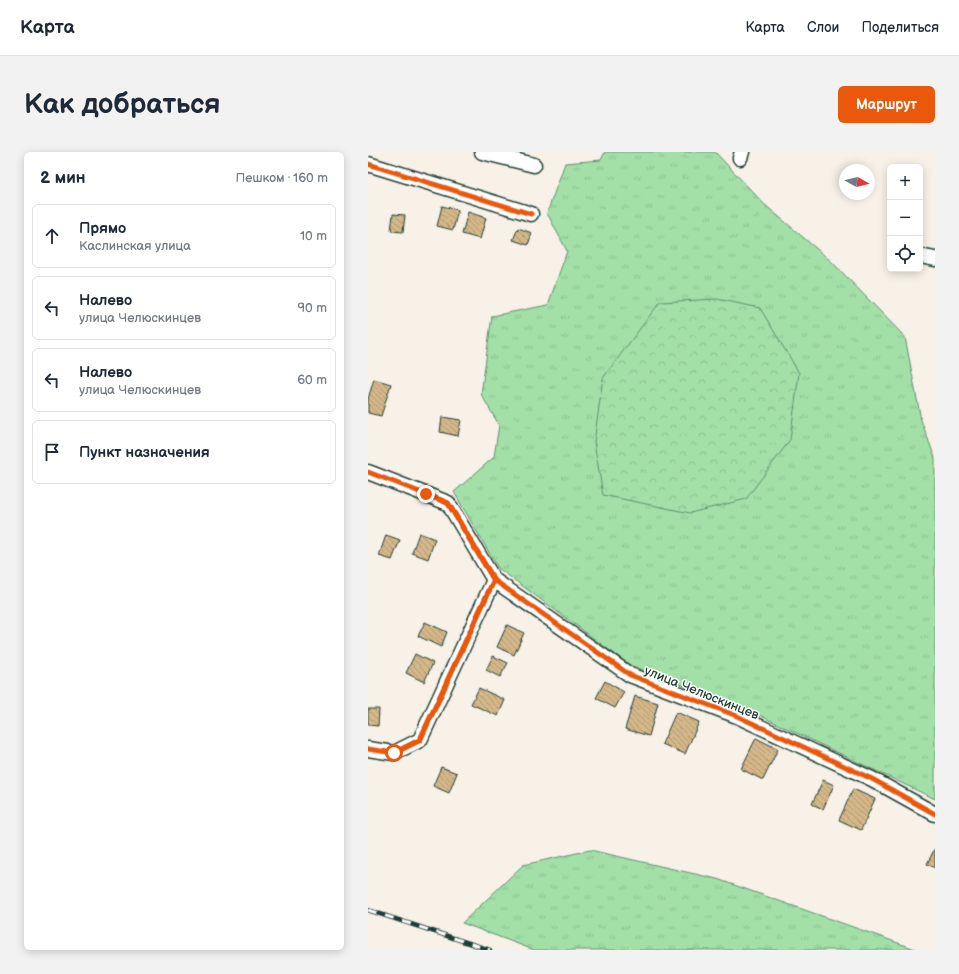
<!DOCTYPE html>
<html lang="ru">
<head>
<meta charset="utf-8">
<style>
	:root { --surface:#fff; --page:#f2f2f3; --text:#1f2937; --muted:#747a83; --line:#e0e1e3; --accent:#ea580c }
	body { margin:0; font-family:"Balsamiq Sans",sans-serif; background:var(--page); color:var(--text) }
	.controls { position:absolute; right:12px; top:12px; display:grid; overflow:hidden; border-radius:6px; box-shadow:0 2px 10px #0003 }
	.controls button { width:36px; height:36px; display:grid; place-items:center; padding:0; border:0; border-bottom:1px solid var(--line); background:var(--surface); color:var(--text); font:20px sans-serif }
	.compass { position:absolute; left:471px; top:12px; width:36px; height:36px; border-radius:50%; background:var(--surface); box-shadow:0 2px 10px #0003; rotate:98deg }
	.stop { position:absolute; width:12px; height:12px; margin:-9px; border:3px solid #ea580c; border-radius:50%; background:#fff }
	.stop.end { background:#ea580c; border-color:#fff; box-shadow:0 1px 4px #0008 }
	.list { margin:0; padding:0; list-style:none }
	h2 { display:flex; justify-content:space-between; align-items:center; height:52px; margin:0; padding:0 16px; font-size:17px }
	h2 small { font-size:13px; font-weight:400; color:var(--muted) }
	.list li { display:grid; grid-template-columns:26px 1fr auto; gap:12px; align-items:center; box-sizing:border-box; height:64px; margin:0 8px 8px; padding:0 8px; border:1px solid var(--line); border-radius:6px }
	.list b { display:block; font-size:15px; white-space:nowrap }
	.list p { margin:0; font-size:13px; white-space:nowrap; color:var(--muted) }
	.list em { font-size:13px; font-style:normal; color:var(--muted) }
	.icon { flex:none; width:22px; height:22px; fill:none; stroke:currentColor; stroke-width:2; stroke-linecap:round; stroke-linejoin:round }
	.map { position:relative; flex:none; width:567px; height:798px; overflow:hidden; border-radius:6px }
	header { display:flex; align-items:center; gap:24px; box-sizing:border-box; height:56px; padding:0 20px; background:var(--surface); border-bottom:1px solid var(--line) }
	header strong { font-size:19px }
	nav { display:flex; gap:22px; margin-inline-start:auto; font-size:14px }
	.intro { display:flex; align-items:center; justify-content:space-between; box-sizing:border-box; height:96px; padding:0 24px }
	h1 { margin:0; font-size:28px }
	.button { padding:10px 18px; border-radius:6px; background:var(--accent); color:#fff; font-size:14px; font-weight:700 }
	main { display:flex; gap:24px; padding:0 24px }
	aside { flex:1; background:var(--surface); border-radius:6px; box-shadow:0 2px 10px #0003 }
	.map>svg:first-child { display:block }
	.grass { fill:url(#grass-tufts); stroke:#608e6e }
	.forest { fill:url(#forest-crowns); stroke:#608e6e }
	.building { fill:url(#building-back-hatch); stroke:#1f3d34 }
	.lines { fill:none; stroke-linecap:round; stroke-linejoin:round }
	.minor-casing { stroke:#1f3d34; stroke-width:17 }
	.minor { stroke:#fff; stroke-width:14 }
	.rail-casing { stroke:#1f3d34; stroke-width:4.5 }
	.rail { stroke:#fff; stroke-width:3; stroke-dasharray:9; stroke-linecap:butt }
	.cycleway-casing { stroke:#fff; stroke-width:8 }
	.cycleway { stroke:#e8590c; stroke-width:5 }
	.route { stroke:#ea580c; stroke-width:5 }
	.labels { text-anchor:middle; stroke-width:3; stroke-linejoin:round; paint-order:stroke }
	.street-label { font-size:13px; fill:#1f3d34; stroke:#fff }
</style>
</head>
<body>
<header>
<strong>Карта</strong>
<nav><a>Карта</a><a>Слои</a><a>Поделиться</a></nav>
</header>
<div class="intro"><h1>Как добраться</h1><a class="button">Маршрут</a></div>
<main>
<aside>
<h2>2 мин<small>Пешком · 160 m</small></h2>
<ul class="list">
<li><svg class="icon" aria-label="ahead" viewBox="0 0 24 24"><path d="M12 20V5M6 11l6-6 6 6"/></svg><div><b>Прямо</b><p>Каслинская улица</p></div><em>10 m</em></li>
<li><svg class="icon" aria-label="left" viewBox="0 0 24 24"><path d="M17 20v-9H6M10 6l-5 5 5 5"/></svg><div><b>Налево</b><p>улица Челюскинцев</p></div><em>90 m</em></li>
<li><svg class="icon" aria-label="left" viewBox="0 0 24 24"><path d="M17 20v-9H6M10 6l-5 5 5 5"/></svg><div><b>Налево</b><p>улица Челюскинцев</p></div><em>60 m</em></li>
<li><svg class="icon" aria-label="arrive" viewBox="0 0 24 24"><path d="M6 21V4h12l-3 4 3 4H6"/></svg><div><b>Пункт назначения</b></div></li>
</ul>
</aside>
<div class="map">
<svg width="567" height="798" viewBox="0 0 567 798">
	<defs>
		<pattern id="grass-tufts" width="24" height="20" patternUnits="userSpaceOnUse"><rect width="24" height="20" fill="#a2e0a8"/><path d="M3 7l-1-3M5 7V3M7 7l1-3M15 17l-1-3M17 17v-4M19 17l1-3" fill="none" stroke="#8bc191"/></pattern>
		<pattern id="forest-crowns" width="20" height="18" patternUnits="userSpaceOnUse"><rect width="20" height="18" fill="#a2e0a8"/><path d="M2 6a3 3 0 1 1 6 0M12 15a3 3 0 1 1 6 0" fill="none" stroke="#8bc191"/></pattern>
		<pattern id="building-back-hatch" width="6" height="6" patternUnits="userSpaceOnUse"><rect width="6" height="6" fill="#d5b889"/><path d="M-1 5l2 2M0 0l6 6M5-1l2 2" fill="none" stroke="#ac9771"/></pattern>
	</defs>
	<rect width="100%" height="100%" fill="#f7f1e7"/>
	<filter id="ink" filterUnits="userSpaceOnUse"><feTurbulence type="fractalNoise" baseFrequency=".025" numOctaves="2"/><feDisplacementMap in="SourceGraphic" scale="8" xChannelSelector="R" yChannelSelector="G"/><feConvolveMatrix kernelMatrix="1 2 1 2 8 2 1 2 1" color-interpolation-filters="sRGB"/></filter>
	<g filter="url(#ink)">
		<path class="grass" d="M 237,0 L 347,0 L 396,52 L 464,110 L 537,185 L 553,268 L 567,306 L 567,647 L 372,554 L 263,514 L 130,416 L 86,340 L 126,305 L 131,273 L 113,242 L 124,164 L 180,153 L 199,99 L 179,61 L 197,11 L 233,8 Z
			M 222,698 L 349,727 L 550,798 L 166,798 L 94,771 L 155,713 Z"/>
		<path class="forest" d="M 349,147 L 392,156 L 431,221 L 422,288 L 378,347 L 322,361 L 235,343 L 226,290 L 235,226 L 292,150 Z"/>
		<path class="building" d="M 74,54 L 90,58 L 85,78 L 69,74 Z
			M 100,60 L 118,66 L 112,87 L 94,82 Z
			M 25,62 L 37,63 L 35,80 L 23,79 Z
			M 150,76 L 164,81 L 160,93 L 145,88 Z
			M 6,227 L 23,232 L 13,264 L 0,261 L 0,247 Z
			M 74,265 L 93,268 L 90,284 L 72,280 Z
			M 51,381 L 67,387 L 60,407 L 44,401 Z
			M 18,383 L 32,388 L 24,408 L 11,404 Z
			M 57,470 L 79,480 L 73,495 L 50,484 Z
			M 139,473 L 156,481 L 146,503 L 129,495 Z
			M 47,502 L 65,511 L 56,530 L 38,521 Z
			M 125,504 L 140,511 L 132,525 L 118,518 Z
			M 237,529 L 256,540 L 247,556 L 228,546 Z
			M 111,536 L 137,548 L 130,564 L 103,552 Z
			M 267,544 L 290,551 L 281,584 L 257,577 Z
			M 0,557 L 11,557 L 10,574 L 0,573 Z
			M 308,560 L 331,570 L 317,602 L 294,592 Z
			M 388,586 L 410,597 L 395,628 L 373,617 Z
			M 73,615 L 89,621 L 81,641 L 65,634 Z
			M 455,628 L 466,633 L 455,657 L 444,652 Z
			M 485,637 L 507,647 L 493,678 L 471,668 Z
			M 567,696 L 567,716 L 559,712 Z"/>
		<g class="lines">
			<defs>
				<path id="minor" d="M 114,0 L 166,13
					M 372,6 L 374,0
					M 0,12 L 163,62
					M 552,104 L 567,107
					M 0,320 L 80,351 L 126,428 L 262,523 L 369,564 L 504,627 L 567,662
					M 0,597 L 26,601 L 52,588 L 126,428"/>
			</defs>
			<use href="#minor" class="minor-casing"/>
			<use href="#minor" class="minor"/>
			<defs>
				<path id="rail" d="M 0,758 L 122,798"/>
			</defs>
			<use href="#rail" class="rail-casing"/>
			<use href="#rail" class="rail"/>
			<defs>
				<path id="cycleway" d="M 0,12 L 163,62
					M 0,320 L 80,351 L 126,428 L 262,523 L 369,564 L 504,627 L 567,662
					M 0,597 L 26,601 L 52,588 L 126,428"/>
			</defs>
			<use href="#cycleway" class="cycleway-casing"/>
			<use href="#cycleway" class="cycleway"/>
		</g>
	</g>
	<g class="lines" filter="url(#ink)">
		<path class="route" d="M 26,601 L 52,588 L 126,428 L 80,351 L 58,342"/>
	</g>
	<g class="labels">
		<g class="street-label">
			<text transform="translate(334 540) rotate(22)" y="5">улица Челюскинцев</text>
		</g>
	</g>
</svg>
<div class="controls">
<button>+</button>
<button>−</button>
<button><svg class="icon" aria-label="locate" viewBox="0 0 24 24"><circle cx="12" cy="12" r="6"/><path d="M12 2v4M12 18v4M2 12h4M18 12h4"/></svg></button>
</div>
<svg class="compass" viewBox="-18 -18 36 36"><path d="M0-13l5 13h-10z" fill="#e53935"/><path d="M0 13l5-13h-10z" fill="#747a83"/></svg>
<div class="stop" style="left:26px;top:601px"></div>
<div class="stop end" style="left:58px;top:342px"></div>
</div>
</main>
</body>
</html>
